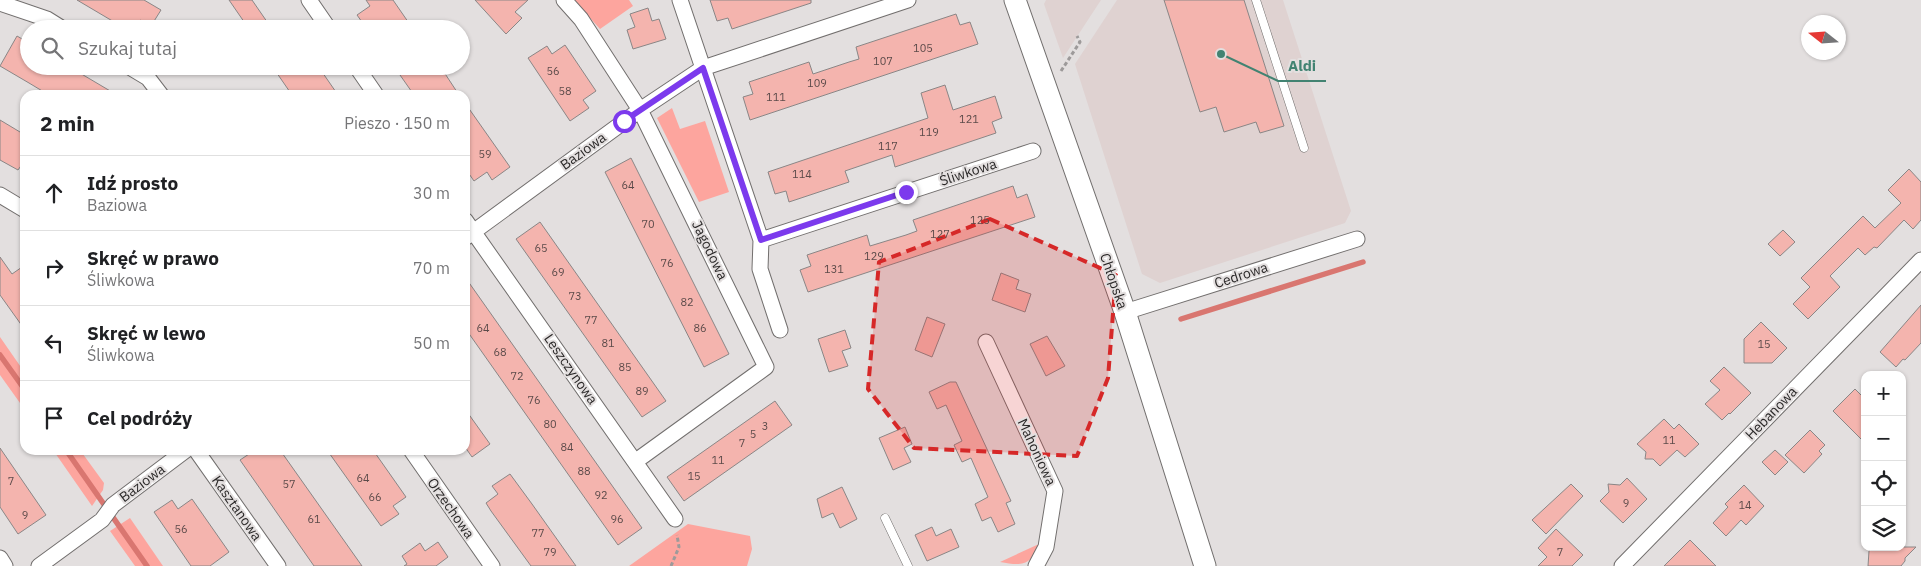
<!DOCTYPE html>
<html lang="pl">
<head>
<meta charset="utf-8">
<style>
	:root { --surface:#fff; --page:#f6f6f6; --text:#202124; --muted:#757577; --line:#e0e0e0 }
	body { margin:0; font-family:"IBM Plex Sans",sans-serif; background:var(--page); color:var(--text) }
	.controls { position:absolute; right:15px; bottom:15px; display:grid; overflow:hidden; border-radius:10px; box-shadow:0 1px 4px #0004 }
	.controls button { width:45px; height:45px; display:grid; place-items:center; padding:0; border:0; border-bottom:1px solid var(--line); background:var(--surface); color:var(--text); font:25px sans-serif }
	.compass { position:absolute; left:1801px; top:15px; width:45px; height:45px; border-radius:50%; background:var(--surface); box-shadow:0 1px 4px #0004; rotate:287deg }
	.stop { position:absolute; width:15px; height:15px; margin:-11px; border:4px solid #7c3aed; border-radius:50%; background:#fff }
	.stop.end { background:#7c3aed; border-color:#fff; box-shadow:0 1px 5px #0008 }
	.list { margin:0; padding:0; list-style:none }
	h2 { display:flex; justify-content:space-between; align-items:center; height:65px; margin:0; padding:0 20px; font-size:21px }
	h2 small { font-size:16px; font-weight:400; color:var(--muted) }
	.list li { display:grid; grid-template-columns:32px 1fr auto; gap:15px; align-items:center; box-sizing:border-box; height:75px; padding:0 20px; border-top:1px solid var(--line) }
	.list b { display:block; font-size:19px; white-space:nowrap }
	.list p { margin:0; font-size:16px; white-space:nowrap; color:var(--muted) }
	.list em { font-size:16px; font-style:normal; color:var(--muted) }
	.icon { flex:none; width:28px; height:28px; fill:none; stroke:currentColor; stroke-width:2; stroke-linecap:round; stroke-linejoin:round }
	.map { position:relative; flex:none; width:1921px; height:566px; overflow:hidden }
	.search { position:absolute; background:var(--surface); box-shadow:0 1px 4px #0004; left:20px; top:20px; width:450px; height:55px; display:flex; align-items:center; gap:12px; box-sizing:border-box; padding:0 18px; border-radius:28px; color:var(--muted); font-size:19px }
	.panel { position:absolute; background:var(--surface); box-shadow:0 1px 4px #0004; left:20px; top:90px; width:450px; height:365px; border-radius:15px }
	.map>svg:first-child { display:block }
	.built { fill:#dfd2d1 }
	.green { fill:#fda59e }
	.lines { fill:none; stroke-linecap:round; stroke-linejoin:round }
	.stream { stroke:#d97670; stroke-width:5.5 }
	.building { fill:#f4b4ae; stroke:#8a8686 }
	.lane-casing { stroke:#726f6e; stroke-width:9 }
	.street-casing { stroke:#726f6e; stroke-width:17 }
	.secondary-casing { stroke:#726f6e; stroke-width:23 }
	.path { stroke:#9d9a9a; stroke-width:3; stroke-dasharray:4 2.5; stroke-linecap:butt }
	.lane { stroke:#fff; stroke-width:8 }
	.street { stroke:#fff; stroke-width:15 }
	.secondary { stroke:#fff; stroke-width:21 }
	.route { stroke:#7c3aed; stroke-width:6 }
	.marked { fill:#d62828; fill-opacity:0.2; stroke:#d62828; stroke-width:4; stroke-dasharray:10 6; stroke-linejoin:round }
	.labels { text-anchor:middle; stroke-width:4; stroke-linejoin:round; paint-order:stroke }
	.number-label { font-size:11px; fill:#5c4b4a }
	.street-label { font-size:14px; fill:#2a2828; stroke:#e3dfdf }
	.leader { fill:none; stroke:#428372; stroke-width:2 }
	.callout-dot { fill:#428372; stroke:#e3dfdf; stroke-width:2 }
	.callout-label { font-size:15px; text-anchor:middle; font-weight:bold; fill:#428372; stroke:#e3dfdf; stroke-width:4; stroke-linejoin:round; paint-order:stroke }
</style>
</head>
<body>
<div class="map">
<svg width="1921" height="566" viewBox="0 0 1921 566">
	<rect width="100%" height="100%" fill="#e3dfdf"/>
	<path class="built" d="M 1046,0 L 1101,0 L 1063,58 L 1044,4 Z
		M 1117,0 L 1283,0 L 1351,211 L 1345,223 L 1160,283 L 1142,274 L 1075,64 Z"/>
	<path class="green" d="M 574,0 L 629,0 L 633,6 L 600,29 Z
		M 672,108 L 680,129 L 705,121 L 729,192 L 699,202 L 657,118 Z
		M 0,337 L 25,373 L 25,410 L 0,375 Z
		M 53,450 L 80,450 L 104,483 L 103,490 L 92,506 Z
		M 130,518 L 163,566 L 135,566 L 110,531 Z
		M 688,524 L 750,536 L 752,549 L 747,566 L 629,566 Z
		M 1039,544 C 1031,566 1022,566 1000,562 Z"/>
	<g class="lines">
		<path class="stream" d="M 1181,319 L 1363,262
			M 0,355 L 25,390
			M 66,450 L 147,566"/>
	</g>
	<path class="building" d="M 77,0 L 144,0 L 161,10 L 151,26 L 140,20 L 135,29 L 126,29 Z
		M 229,0 L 252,0 L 272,29 L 249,29 Z
		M 366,0 L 393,0 L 413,29 L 367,29 L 357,15 L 370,6 Z
		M 475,0 L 528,0 L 515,12 L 522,18 L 506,34 Z
		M 710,0 L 811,0 L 811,3 L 732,29 L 728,18 L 717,21 Z
		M 1164,0 L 1244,0 L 1284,126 L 1260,133 L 1256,122 L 1224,132 L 1216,107 L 1200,112 Z
		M 648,8 L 652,21 L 659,19 L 666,39 L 633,49 L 627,30 L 635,27 L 630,14 Z
		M 956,14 L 960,25 L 970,22 L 978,44 L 750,120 L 743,97 L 753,94 L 749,82 L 809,62 L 813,74 L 849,62 L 859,59 L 856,47 Z
		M 17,36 L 29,43 L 29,66 L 68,66 L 117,95 L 49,95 L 29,83 L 0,66 Z
		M 565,45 L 596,91 L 583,100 L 589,108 L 570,121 L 528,58 L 547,46 L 552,54 Z
		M 272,66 L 318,66 L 338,95 L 292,95 Z
		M 412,66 L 440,66 L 459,95 L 414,95 L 400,75 Z
		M 945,85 L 953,110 L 995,96 L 1002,118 L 992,122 L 996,133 L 895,167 L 892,155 L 845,171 L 849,182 L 789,202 L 786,191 L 775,194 L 768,172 L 928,118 L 921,93 Z
		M 465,103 L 510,167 L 492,180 L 487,172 L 474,181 L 465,168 Z
		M 0,120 L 25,135 L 25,160 L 18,170 L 0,160 Z
		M 631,158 L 729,354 L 704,367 L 605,172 Z
		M 1909,169 L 1921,182 L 1921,220 L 1913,229 L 1904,220 L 1877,248 L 1874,247 L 1865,255 L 1858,248 L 1830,276 L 1840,287 L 1808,319 L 1793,304 L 1810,287 L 1801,278 L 1863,216 L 1875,228 L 1901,203 L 1888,190 Z
		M 1013,186 L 1017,198 L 1027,194 L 1035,217 L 808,292 L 800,270 L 811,266 L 807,255 L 867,235 L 870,246 L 906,235 L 917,231 L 913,220 Z
		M 540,222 L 666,401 L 642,417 L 516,239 Z
		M 1783,230 L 1795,242 L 1780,256 L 1768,244 Z
		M 0,257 L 12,274 L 25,265 L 25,330 L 0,295 Z
		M 1001,273 L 1019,280 L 1016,289 L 1031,294 L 1025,312 L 992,300 Z
		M 465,277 L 642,528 L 618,545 L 465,328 Z
		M 1921,305 L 1921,343 L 1905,360 L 1903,359 L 1896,367 L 1880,352 Z
		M 927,317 L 945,324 L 932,357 L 915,350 Z
		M 1761,322 L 1787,348 L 1772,363 L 1744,363 L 1744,339 Z
		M 845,330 L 851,348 L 842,351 L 848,366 L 829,372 L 818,339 Z
		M 1047,336 L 1065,366 L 1046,376 L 1030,344 Z
		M 1724,367 L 1751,393 L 1730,414 L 1729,413 L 1722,420 L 1705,404 L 1720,390 L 1710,381 Z
		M 950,382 L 956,382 L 1011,501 L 1006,503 L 1015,524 L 998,532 L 991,517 L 982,521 L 975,504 L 988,497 L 971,458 L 962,462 L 954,445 L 962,441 L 946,405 L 937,409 L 929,392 Z
		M 1855,389 L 1865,399 L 1865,443 L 1833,411 Z
		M 775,401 L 792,425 L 684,501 L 667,477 Z
		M 465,409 L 490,444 L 472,457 L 465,447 Z
		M 1664,419 L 1674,429 L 1679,424 L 1699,444 L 1685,457 L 1677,450 L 1660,466 L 1653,459 L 1645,459 L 1646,452 L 1637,444 Z
		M 905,427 L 912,444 L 904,448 L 911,462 L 893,470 L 879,438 Z
		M 1810,430 L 1825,445 L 1819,451 L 1822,454 L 1804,473 L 1785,455 Z
		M 0,448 L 46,515 L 18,534 L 0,507 Z
		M 255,450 L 280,450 L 362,566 L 314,566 L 240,460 Z
		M 327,450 L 373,450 L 406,497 L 393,506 L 399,514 L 381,526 Z
		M 1775,450 L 1788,462 L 1775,475 L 1762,462 Z
		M 510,474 L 532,504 L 576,566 L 531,566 L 491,511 L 486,503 L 498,494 L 492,486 Z
		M 1627,478 L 1647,499 L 1623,523 L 1600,501 L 1609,492 L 1608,484 L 1620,485 Z
		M 1571,484 L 1583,496 L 1546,534 L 1532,520 Z
		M 1744,485 L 1764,506 L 1746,525 L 1741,520 L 1726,536 L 1713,523 L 1728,507 L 1725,504 Z
		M 842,487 L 857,519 L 840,528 L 833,513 L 822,518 L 817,499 Z
		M 192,499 L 229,552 L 210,566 L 191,566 L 154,512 L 172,500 L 178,509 Z
		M 932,527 L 936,536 L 951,529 L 959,547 L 927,561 L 915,535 Z
		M 1556,529 L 1583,555 L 1572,566 L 1538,566 L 1547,557 L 1538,548 Z
		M 1690,540 L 1716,566 L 1664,566 Z
		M 438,542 L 448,557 L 436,566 L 404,566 L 407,564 L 402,556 L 420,543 L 425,551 Z
		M 1873,547 L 1916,547 L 1905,558 L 1905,561 L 1901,566 L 1868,566 L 1869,551 Z"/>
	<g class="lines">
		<defs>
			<path id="lane" d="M 1256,0 L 1304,148
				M 885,518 L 908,566"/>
			<path id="street" d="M 309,0 L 329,29
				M 564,0 L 581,19 L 640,110 L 766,367 L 636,461
				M 680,0 L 761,240 L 760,269 L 780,330
				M 0,3 L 47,19 L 63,29
				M 128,66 L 148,78 L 161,95
				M 356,66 L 376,95
				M 0,195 L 25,210
				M 465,220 L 675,519
				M 465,238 L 640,110 L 703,68 L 908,0
				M 761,240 L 1033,151
				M 1125,312 L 1357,239
				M 986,342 L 1055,491 L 1046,547 L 1036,566
				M 196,450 L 278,566
				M 411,450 L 492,566
				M 0,558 L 5,566
				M 39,566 L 102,520 L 113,505 L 186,450
				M 1622,566 L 1921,260"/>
			<path id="secondary" d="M 1015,0 L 1125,312 L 1205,566"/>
		</defs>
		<use href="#lane" class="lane-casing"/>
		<use href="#street" class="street-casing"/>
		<use href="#secondary" class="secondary-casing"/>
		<path class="path" d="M 1061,71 L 1080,42 L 1077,36
			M 671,566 L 679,547 L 677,535"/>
		<use href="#lane" class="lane"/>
		<use href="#street" class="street"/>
		<use href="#secondary" class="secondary"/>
	</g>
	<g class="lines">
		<path class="route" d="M 624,121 L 703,68 L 761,240 L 906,192"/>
	</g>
	<path class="marked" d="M 990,219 L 1116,275 L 1108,378 L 1077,456 L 914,448 L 868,389 L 879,262 Z"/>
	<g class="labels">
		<g class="number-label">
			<text x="923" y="52">105</text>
			<text x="883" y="65">107</text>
			<text x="553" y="75">56</text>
			<text x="817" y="87">109</text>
			<text x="565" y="95">58</text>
			<text x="776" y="101">111</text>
			<text x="969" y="123">121</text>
			<text x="929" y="136">119</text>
			<text x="888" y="150">117</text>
			<text x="485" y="158">59</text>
			<text x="802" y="178">114</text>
			<text x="628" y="189">64</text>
			<text x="980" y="224">125</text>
			<text x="648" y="228">70</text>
			<text x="940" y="238">127</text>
			<text x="541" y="252">65</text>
			<text x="874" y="260">129</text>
			<text x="667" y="267">76</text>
			<text x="834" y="273">131</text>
			<text x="558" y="276">69</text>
			<text x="575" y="300">73</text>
			<text x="687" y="306">82</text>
			<text x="591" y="324">77</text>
			<text x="483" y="332">64</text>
			<text x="700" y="332">86</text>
			<text x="608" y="347">81</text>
			<text x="1764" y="348">15</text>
			<text x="500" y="356">68</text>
			<text x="625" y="371">85</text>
			<text x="517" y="380">72</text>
			<text x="642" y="395">89</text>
			<text x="534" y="404">76</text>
			<text x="550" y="428">80</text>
			<text x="765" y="430">3</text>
			<text x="753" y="438">5</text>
			<text x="1669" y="444">11</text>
			<text x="742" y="447">7</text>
			<text x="567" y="451">84</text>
			<text x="718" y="464">11</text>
			<text x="584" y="475">88</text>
			<text x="694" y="480">15</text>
			<text x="363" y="482">64</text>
			<text x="11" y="485">7</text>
			<text x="289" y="488">57</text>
			<text x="601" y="499">92</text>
			<text x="375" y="501">66</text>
			<text x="1626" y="507">9</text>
			<text x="1745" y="509">14</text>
			<text x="25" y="519">9</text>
			<text x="314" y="523">61</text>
			<text x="617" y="523">96</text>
			<text x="181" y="533">56</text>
			<text x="538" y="537">77</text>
			<text x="550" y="556">79</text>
			<text x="1560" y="556">7</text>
		</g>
		<g class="street-label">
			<text transform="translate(583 151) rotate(-36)" y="5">Baziowa</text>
			<text transform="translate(968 172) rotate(-18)" y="5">Śliwkowa</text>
			<text transform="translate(710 250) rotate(64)" y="5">Jagodowa</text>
			<text transform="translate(1241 275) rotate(-18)" y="5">Cedrowa</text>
			<text transform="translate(1114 281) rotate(71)" y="5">Chłopska</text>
			<text transform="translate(571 369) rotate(55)" y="5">Leszczynowa</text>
			<text transform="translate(1771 413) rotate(-46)" y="5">Hebanowa</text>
			<text transform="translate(1037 452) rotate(65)" y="5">Mahoniowa</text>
			<text transform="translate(142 483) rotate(-37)" y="5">Baziowa</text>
			<text transform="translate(237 508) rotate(55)" y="5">Kasztanowa</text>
			<text transform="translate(451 508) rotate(55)" y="5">Orzechowa</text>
		</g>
	</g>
	<path class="leader" d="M1221 54L1278 81H1326"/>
	<circle class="callout-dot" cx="1221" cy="54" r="5"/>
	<g class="callout-label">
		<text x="1302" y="71">Aldi</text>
	</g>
</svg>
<div class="controls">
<button>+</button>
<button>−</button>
<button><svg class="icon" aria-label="locate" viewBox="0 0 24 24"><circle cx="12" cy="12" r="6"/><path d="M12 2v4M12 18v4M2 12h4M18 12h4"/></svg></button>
<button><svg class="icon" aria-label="layers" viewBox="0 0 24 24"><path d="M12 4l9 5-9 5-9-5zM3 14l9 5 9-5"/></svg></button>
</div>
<svg class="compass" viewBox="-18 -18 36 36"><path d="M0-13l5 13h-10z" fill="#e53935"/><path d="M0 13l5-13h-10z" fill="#757577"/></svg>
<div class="stop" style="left:624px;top:121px"></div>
<div class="stop end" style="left:906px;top:192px"></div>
<div class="search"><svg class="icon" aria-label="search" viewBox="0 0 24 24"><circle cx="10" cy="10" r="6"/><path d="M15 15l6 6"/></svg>Szukaj tutaj</div>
<section class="panel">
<h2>2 min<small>Pieszo · 150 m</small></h2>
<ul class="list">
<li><svg class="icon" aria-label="ahead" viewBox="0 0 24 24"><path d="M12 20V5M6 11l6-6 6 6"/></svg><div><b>Idź prosto</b><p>Baziowa</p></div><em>30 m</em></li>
<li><svg class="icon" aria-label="right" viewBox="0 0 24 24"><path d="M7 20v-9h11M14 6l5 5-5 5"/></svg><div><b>Skręć w prawo</b><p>Śliwkowa</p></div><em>70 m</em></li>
<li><svg class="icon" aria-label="left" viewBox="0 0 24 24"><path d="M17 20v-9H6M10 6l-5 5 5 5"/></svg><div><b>Skręć w lewo</b><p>Śliwkowa</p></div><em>50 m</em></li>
<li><svg class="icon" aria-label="arrive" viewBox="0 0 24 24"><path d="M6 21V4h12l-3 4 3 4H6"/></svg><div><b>Cel podróży</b></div></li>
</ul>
</section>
</div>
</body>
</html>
